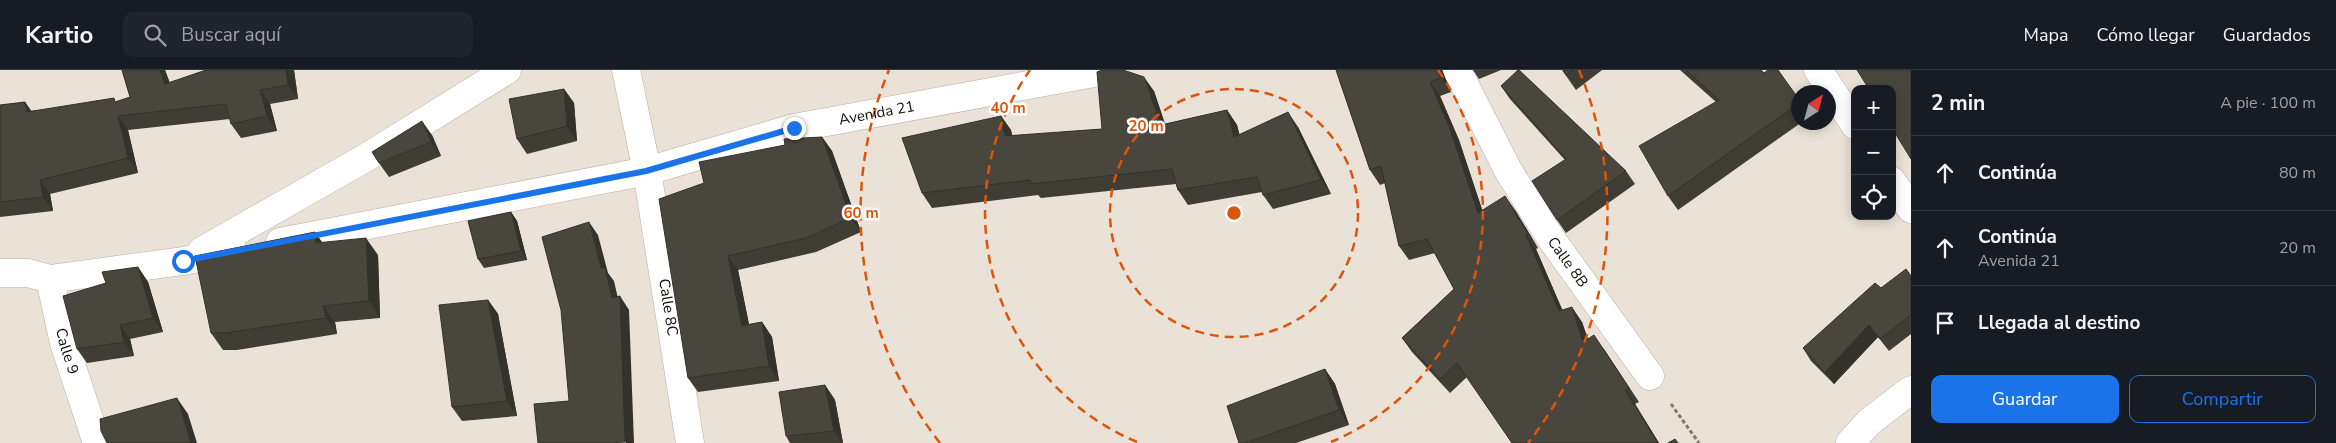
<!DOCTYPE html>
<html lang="es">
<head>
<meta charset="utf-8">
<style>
	:root { --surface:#171b24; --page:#20242c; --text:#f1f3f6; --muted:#9ea1a6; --line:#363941; --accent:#1a73e8 }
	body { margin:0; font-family:"Nunito Sans",sans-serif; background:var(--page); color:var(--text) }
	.controls { position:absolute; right:15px; top:15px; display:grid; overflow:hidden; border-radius:10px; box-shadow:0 2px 12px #0003 }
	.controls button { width:45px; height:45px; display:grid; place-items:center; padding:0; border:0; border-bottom:1px solid var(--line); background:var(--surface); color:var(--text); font:25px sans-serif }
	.compass { position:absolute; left:1791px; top:15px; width:45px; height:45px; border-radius:50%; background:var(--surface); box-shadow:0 2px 12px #0003; rotate:36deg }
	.stop { position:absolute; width:15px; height:15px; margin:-11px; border:4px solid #1a73e8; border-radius:50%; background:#fff }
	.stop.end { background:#1a73e8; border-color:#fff; box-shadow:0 1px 5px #0008 }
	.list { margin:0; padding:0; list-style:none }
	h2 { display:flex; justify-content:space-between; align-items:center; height:65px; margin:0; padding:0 20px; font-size:21px }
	h2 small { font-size:16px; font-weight:400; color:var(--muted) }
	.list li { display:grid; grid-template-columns:32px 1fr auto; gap:15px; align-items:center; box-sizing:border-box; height:75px; padding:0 20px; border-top:1px solid var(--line) }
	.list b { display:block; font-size:19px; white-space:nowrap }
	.list p { margin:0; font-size:16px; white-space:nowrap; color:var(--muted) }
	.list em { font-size:16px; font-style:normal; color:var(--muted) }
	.actions { display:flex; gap:10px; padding:15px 20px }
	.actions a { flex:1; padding:11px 0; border:1px solid var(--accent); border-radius:10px; text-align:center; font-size:18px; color:var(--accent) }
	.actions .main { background:var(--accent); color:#fff }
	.icon { flex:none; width:28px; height:28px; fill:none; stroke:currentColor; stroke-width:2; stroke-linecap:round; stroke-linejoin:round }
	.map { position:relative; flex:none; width:1911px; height:373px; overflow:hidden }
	header { display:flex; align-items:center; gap:30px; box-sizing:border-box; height:70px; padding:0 25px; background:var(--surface); border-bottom:1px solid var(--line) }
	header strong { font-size:24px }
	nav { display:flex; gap:28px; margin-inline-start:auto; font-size:18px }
	.search { width:350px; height:45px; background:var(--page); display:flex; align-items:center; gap:12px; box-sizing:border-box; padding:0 18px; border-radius:10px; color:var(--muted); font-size:19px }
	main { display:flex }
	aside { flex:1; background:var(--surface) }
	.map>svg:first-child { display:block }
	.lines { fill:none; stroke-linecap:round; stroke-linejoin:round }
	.minor-casing { stroke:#b7afa5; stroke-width:29 }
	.path { stroke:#7f7972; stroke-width:3; stroke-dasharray:4 2.5; stroke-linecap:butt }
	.minor { stroke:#fff; stroke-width:28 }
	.wall { fill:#3f3d34 }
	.shaded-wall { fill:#33322b }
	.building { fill:#49473d; stroke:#33322b }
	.route { stroke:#1a73e8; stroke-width:6 }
	.ring { fill:none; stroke:#dd550c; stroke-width:2.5; stroke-dasharray:9 6 }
	.labels { text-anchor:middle; stroke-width:5; stroke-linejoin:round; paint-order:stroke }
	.street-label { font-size:15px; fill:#0f0d09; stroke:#fff }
	.centre { fill:#dd550c; stroke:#fff; stroke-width:2.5 }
	.ring-label { font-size:15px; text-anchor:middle; font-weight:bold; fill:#dd550c; stroke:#fff; stroke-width:5; stroke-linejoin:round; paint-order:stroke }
</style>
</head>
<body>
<header>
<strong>Kartio</strong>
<div class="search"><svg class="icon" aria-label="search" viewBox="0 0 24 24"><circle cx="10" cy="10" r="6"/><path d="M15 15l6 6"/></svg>Buscar aquí</div>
<nav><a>Mapa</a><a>Cómo llegar</a><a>Guardados</a></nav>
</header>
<main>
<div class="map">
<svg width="1911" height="373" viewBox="0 0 1911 373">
	<rect width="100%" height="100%" fill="#eae1d7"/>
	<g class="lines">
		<defs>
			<g id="minor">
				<path id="s1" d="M 626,0 L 647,101 L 690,373"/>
				<path id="s2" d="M 1457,0 L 1509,102 L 1552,170 L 1650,306"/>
				<path d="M 1818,0 L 1855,55"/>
				<path d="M 1892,111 L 1911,139"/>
				<path id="s3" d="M 280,172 L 647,101 L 794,58 L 1110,0"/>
				<path d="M 202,181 L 367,87 L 507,0"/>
				<path id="s4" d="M 0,203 L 28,203 L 50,209 L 64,273 L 97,373"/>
				<path d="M 50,209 L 183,191 L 233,181"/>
				<path d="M 1850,373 L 1869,352 L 1911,320"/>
			</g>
		</defs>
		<use href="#minor" class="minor-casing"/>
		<path class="path" d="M 1671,334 L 1699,373"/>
		<use href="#minor" class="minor"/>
	</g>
	<path class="wall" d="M 122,0 L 165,0 L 170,13 L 206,0 L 294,0 L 298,29 L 270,34 L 277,61 L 241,68 L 231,54 L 230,49 L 128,60 L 138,103 L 50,124 L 53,141 L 0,147 L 0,35 L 25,32 L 31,41 L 116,32 L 130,27 Z
		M 1336,0 L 1442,0 L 1451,22 L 1440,26 L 1459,70 L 1482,140 L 1515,140 L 1538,178 L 1536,179 L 1562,240 L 1582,252 L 1588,269 L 1604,279 L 1639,332 L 1635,334 L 1659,373 L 1512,373 L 1467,307 L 1450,323 L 1412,282 L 1402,268 L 1454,219 L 1435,183 L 1409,190 L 1399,176 L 1385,113 L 1380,115 L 1370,100 Z
		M 1473,0 L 1501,0 L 1479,9 Z
		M 1562,0 L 1602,0 L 1576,20 Z
		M 1680,0 L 1761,0 L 1798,28 L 1798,52 L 1802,52 L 1678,140 L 1668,126 L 1716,32 Z
		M 1501,16 L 1626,101 L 1635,114 L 1566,163 L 1557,150 L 1565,90 L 1510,29 Z
		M 564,19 L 574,33 L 577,71 L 527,84 L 517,69 Z
		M 1154,21 L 1165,54 L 1227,40 L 1237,55 L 1239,65 L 1298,57 L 1331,124 L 1273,139 L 1263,125 L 1262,122 L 1188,135 L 1178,120 L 1176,114 L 1041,128 L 1038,125 L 932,138 L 922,123 L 1001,46 L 1011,60 L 1012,66 L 1102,59 Z
		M 432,65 L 441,86 L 389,107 L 379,93 Z
		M 822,67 L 832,81 L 861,162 L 816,182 L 738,200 L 749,254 L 762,252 L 772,267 L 779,311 L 698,322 L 688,308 L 704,113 Z
		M 511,142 L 517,151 L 527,190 L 484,198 L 478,189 Z
		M 315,162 L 322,172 L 378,185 L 380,248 L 335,252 L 337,264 L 237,280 L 223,280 L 211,263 Z
		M 138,197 L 148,212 L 163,262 L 130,269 L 134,286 L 87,293 L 77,279 L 106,213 Z
		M 1911,206 L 1911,264 L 1889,281 L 1878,267 L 1834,314 L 1811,291 L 1803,278 L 1881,218 Z
		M 488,230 L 498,244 L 517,346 L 462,351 L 452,337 Z
		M 1325,299 L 1335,314 L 1349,355 L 1296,373 L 1239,373 Z
		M 825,315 L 835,330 L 843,373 L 790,373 L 786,366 Z"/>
	<path class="shaded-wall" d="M 160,0 L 165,0 L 175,29 L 165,14 Z
		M 286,0 L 294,0 L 298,29 L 288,15 Z
		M 1437,0 L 1442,0 L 1451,22 L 1441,8 Z
		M 1144,7 L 1154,21 L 1170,69 L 1161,55 Z
		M 1430,12 L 1440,26 L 1459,70 L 1488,157 L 1478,143 Z
		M 564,19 L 574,33 L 577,71 L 567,56 Z
		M 260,20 L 270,34 L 277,61 L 267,46 Z
		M 25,32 L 35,46 L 27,42 Z
		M 1227,40 L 1237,55 L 1244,81 L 1234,67 Z
		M 1288,42 L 1298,57 L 1331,124 L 1321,110 Z
		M 118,46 L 128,60 L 138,103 L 128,88 Z
		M 1001,46 L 1011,60 L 1015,80 L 1005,66 Z
		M 422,51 L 432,65 L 441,86 L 431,72 Z
		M 822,67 L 832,81 L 861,162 L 851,148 Z
		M 40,110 L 50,124 L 53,141 L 43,127 Z
		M 1505,126 L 1515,140 L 1538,178 L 1528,164 Z
		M 511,142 L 517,151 L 527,190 L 521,181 Z
		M 589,152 L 598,165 L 608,203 L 614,211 L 620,237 L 620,226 L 629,240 L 634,373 L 626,373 L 625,372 L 612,228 L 601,198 Z
		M 315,162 L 326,179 L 316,173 Z
		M 1526,165 L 1536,179 L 1569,255 L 1559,241 Z
		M 366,168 L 378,185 L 380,248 L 369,231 Z
		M 728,186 L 738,200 L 752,270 L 742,256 Z
		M 138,197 L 148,212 L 163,262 L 153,248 Z
		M 488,230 L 498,244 L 517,346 L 507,331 Z
		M 323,236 L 335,252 L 337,264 L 326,248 Z
		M 1572,237 L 1582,252 L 1593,286 L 1583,272 Z
		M 762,252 L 772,267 L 779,311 L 769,296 Z
		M 120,255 L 130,269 L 134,286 L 124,272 Z
		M 1869,255 L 1878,267 L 1834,314 L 1825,302 Z
		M 1325,299 L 1335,314 L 1349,355 L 1339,340 Z
		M 825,315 L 835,330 L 843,373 L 842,373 L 834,361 Z
		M 1625,320 L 1635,334 L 1659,373 L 1658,373 Z
		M 177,328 L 188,344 L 197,373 L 191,373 Z"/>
	<path class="building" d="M 122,0 L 160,0 L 165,14 L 206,0 L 286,0 L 288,15 L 260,20 L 267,46 L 231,54 L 226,34 L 118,46 L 128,88 L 40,110 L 43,127 L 0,132 L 0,35 L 25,32 L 27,42 L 114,28 L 115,32 L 130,27 Z
		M 1102,0 L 1123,0 L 1144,7 L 1161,55 L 1227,40 L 1234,67 L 1288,42 L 1321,110 L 1263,125 L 1257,107 L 1178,120 L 1172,99 L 1031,114 L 1030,110 L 922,123 L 902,68 L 1001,46 L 1005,66 L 1102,59 L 1097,2 Z
		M 1336,0 L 1437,0 L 1441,8 L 1430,12 L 1449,56 L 1478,143 L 1505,126 L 1528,164 L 1526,165 L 1559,241 L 1572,237 L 1583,272 L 1594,265 L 1629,318 L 1625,320 L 1658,373 L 1512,373 L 1457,293 L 1440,309 L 1402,268 L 1454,219 L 1427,169 L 1399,176 L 1381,96 L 1370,100 Z
		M 1518,0 L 1519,0 L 1626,101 L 1557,150 L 1532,111 L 1566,89 L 1501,16 Z
		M 1563,0 L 1573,0 L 1566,5 Z
		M 1686,0 L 1761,0 L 1764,3 L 1768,0 L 1778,0 L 1798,28 L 1798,34 L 1668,126 L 1639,76 L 1719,30 Z
		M 1857,0 L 1911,0 L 1911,89 L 1892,58 L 1892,19 L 1869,19 Z
		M 564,19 L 567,56 L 517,69 L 509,29 Z
		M 422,51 L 431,72 L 379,93 L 372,82 Z
		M 822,67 L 851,148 L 806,168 L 728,186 L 742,256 L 762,252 L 769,296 L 688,308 L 659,129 L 704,113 L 699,92 L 785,75 L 784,69 Z
		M 511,142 L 521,181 L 478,189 L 468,151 Z
		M 589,152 L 601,198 L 605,198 L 612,228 L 620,226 L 625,372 L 610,373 L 538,373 L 534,334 L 569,331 L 561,240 L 542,167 Z
		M 315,162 L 316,173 L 366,168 L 369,231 L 323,236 L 326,248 L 225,263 L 211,263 L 195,186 Z
		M 138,197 L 153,248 L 120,255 L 124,272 L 77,279 L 63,226 L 106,213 L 102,202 Z
		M 1906,199 L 1911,206 L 1911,245 L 1880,269 L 1869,255 L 1825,302 L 1803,278 L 1875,213 L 1881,218 Z
		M 488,230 L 507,331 L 452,337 L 439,235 Z
		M 1325,299 L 1339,340 L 1245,373 L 1239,373 L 1227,336 Z
		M 825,315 L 834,361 L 786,366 L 779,322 Z
		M 177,328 L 191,373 L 107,373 L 101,361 L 100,349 Z
		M 1675,369 L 1678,373 L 1668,373 Z"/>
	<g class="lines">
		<path class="route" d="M 183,191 L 646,101 L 794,58"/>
	</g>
	<g class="ring">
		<circle cx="1234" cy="143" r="124"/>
		<path d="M1137 372A249 249 0 0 1 1030 0M1438 0A249 249 0 0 1 1331 372"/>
		<path d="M940 373A373 373 0 0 1 889 0M1579 0A373 373 0 0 1 1528 373"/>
	</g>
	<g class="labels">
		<g class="street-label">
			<text dy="5" stroke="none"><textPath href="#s3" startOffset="611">Avenida 21</textPath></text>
			<text dy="5" stroke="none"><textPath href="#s2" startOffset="222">Calle 8B</textPath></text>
			<text dy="5" stroke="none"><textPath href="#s1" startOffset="241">Calle 8C</textPath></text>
			<text dy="5" stroke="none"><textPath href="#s4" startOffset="125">Calle 9</textPath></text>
		</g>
	</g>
	<circle cx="1234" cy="143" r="8" class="centre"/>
	<g class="ring-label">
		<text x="1008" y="43">40 m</text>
		<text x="1146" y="61">20 m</text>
		<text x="861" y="148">60 m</text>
	</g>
</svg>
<div class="controls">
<button>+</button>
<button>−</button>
<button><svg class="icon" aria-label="locate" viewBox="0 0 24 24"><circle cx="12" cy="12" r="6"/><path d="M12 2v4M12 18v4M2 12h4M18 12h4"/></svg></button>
</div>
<svg class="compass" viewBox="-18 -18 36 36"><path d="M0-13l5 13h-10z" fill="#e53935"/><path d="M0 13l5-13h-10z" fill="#9ea1a6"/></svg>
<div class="stop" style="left:183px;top:191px"></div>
<div class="stop end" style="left:794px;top:58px"></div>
</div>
<aside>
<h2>2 min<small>A pie · 100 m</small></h2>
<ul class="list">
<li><svg class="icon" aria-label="ahead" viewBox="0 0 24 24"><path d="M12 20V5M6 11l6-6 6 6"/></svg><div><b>Continúa</b></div><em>80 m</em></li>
<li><svg class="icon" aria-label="ahead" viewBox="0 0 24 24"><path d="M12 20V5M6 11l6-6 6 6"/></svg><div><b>Continúa</b><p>Avenida 21</p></div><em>20 m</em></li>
<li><svg class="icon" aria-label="arrive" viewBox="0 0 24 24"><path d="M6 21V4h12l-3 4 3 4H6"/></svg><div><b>Llegada al destino</b></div></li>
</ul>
<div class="actions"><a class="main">Guardar</a><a>Compartir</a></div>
</aside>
</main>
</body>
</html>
